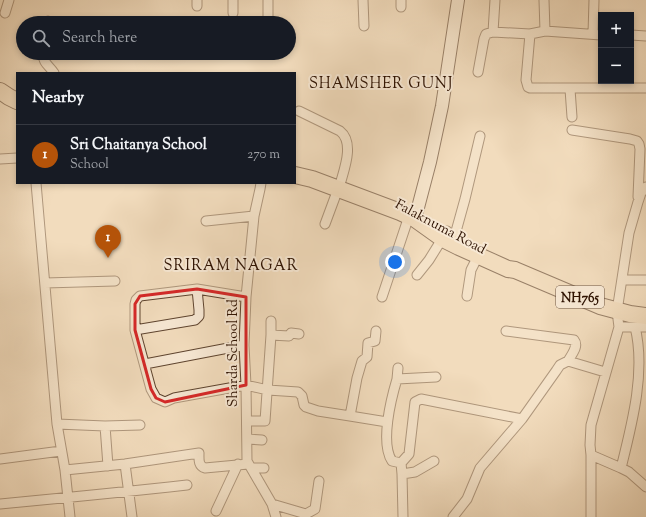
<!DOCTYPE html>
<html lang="en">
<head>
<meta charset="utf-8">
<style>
	:root { --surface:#171b24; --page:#242831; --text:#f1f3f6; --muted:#9ea1a6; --line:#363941; --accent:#b45309 }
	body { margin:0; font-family:"Sorts Mill Goudy",serif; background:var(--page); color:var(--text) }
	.controls { position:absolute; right:12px; top:12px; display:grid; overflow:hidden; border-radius:0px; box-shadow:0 2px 6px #0003 }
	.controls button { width:36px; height:36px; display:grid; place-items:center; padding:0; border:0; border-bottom:1px solid var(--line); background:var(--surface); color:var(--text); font:20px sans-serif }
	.you { position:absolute; left:395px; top:262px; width:14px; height:14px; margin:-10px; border:3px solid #fff; border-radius:50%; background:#1a73e8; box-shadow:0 0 0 6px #1a73e833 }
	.badge { display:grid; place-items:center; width:26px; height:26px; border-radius:50%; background:var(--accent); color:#fff; font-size:13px; font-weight:700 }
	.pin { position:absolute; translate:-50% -33px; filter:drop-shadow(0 1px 2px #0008) }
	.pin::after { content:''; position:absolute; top:21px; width:14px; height:12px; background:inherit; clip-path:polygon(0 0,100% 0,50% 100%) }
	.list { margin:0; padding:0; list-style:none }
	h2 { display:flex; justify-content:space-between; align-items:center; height:52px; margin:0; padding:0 16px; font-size:17px }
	h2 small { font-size:13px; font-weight:400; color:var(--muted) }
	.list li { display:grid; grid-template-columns:26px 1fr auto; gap:12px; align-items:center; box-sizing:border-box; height:60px; padding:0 16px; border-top:1px solid var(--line) }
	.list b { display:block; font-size:15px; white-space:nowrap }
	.list p { margin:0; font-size:13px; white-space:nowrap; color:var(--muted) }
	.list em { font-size:13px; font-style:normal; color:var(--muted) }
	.icon { flex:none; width:22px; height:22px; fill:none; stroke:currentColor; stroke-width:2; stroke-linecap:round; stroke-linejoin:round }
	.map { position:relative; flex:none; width:646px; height:517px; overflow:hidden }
	.search { position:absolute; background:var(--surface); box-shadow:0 2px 6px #0003; left:16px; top:16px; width:280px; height:44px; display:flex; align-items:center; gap:10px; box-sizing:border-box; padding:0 14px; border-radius:22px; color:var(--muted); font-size:15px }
	.panel { position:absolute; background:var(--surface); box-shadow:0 2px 6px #0003; left:16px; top:72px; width:280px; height:112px; border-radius:0px }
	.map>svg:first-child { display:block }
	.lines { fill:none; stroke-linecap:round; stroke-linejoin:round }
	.street-casing { stroke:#5e442f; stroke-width:11 }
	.secondary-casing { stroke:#2d1100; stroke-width:14 }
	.highway-casing { stroke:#2d1100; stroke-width:18 }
	.street { stroke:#f7e8d4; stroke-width:9 }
	.secondary { stroke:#f7e8d4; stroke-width:12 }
	.highway { stroke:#f2dcbd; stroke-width:16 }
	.marked { fill:none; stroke:#d62828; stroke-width:3; stroke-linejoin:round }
	.labels { text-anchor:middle; stroke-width:4; stroke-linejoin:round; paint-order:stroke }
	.shield { fill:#f7e8d4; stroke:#6a5240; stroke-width:1 }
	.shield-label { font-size:13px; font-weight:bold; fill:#2d1100 }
	.street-label { font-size:14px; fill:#2d1100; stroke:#f7e8d4 }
	.neighbourhood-label { font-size:15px; letter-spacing:1px; fill:#2d1100; stroke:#f7e8d4 }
</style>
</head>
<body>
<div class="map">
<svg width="646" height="517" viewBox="0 0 646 517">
	<rect width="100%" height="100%" fill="#f2dcbd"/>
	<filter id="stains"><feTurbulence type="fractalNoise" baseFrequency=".005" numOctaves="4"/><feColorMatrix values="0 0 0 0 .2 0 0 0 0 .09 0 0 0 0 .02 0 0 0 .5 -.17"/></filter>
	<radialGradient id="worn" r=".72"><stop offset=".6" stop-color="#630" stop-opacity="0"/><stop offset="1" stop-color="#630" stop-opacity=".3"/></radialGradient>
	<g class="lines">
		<defs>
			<path id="street" d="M 233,0 L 233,13
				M 363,0 L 364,26
				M 544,0 L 545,31 L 601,35
				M 197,6 L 197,0
				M 401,7 L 401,0
				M 5,13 L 9,0
				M 268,18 L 268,0
				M 48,23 L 48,21
				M 545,31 L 530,34 L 526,80 L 528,87 L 530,88 L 646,88
				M 493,32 L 495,0
				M 593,34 L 594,0
				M 631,35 L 646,36
				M 43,53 C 43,64 49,65 54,73
				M 478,72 L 484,39 L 486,34 L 493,32 L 530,34
				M 570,89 L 572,117
				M 299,111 L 340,131 C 354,142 345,167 341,181
				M 572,130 L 630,139 L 637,141 L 639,144 L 640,149 L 638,197
				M 0,159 L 17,158
				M 36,183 L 57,424 L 65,470 L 70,517
				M 261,183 L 260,189 L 254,216 L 246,297 L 244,345 L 246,385 L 247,461 L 272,504 L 276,517
				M 206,221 L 254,216
				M 325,224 L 338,189
				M 455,235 L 465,199 L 480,136
				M 417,275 L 429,260 L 447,231
				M 622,280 L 646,280
				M 45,283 L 115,281
				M 467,296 L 471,270 L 478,256
				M 246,297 L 197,289 L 140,296 L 136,300 L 135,304 L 135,330 L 151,389 L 156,398 L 165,402 L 174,398 L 246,385 L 268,390 L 298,392 L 302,396 L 304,405 L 306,407 L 318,411 L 350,416 L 357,378 L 362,361 L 367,357 L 368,343 L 375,341 L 376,331
				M 382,297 L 409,216
				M 619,327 L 646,327
				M 135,330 L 195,320 L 199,316 L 199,310 L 197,289
				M 506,331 L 574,340 C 579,346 572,354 568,361
				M 271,335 L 271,321
				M 145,364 L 244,345
				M 398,368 L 397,379 L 436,377
				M 397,379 C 391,399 380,443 392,461 L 401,463 L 402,474 L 403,517
				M 350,416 L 387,422
				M 247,421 L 265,421 L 271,335 L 289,336 L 291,333 L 299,334
				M 57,424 L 105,426 L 140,425
				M 105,426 L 108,466
				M 247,439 L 262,440
				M 591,455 L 621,468 L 629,472 L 646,487
				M 0,459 L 61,451
				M 401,463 L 409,454 L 415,402 L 421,399 L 522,419
				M 125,464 L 132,517
				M 251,468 L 264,468
				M 621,468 C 632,424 646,371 635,327
				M 65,470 L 125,464 L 199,453 C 199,459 198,466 205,468 L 248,464
				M 402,474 L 415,472 L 434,461
				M 0,504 C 63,498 125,492 187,485
				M 272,504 L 306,514 L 315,509 L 319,481
				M 216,511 L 238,464
				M 453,517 L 467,499 L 480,468 L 522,419 L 556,371 L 560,365 L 568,361 L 605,372
				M 591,517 L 591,455 L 590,445 L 591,425 L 619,327 L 617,311 L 629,233 L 638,202 L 641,193 L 646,187"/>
			<path id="secondary" d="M 415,219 L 430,162 L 442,106 L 458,0"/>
			<path id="highway" d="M 0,91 L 9,97 L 17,101
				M 295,175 L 312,179 L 400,212 L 415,219 L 443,239 L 459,247 L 508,269 L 515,270 L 600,306 L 630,314 L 646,316"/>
		</defs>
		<use href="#street" class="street-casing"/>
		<use href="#secondary" class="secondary-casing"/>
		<use href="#highway" class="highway-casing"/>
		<use href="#street" class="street"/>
		<use href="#secondary" class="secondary"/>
		<use href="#highway" class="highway"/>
	</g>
	<path d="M0 0H646V517H0ZM 197,289 L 246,297 L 246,385 L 165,402 L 156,398 L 151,389 L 135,330 L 135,304 L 140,296 Z" fill="#f2dcbd" fill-opacity=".55" fill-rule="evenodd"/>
	<path class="marked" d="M 197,289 L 246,297 L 246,385 L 165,402 L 156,398 L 151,389 L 135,330 L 135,304 L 140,296 Z"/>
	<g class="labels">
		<rect class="shield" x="556" y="286" width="48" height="22" rx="3"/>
		<g class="shield-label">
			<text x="580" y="302">NH765</text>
		</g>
		<g class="street-label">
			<text transform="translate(441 226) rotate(28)" y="5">Falaknuma Road</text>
			<text transform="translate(232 353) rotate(-90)" y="5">Sharda School Rd</text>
		</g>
		<g class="neighbourhood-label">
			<text x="381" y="88">SHAMSHER GUNJ</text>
			<text x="231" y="270">SRIRAM NAGAR</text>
		</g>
	</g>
	<rect width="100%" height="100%" filter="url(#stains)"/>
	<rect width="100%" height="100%" fill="url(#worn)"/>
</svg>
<div class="controls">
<button>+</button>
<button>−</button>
</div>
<div class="you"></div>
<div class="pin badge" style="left:108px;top:258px">1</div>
<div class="search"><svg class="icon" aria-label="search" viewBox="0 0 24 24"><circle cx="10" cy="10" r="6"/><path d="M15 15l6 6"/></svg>Search here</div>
<section class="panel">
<h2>Nearby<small></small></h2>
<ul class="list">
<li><span class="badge">1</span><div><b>Sri Chaitanya School</b><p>School</p></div><em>270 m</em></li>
</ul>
</section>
</div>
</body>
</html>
